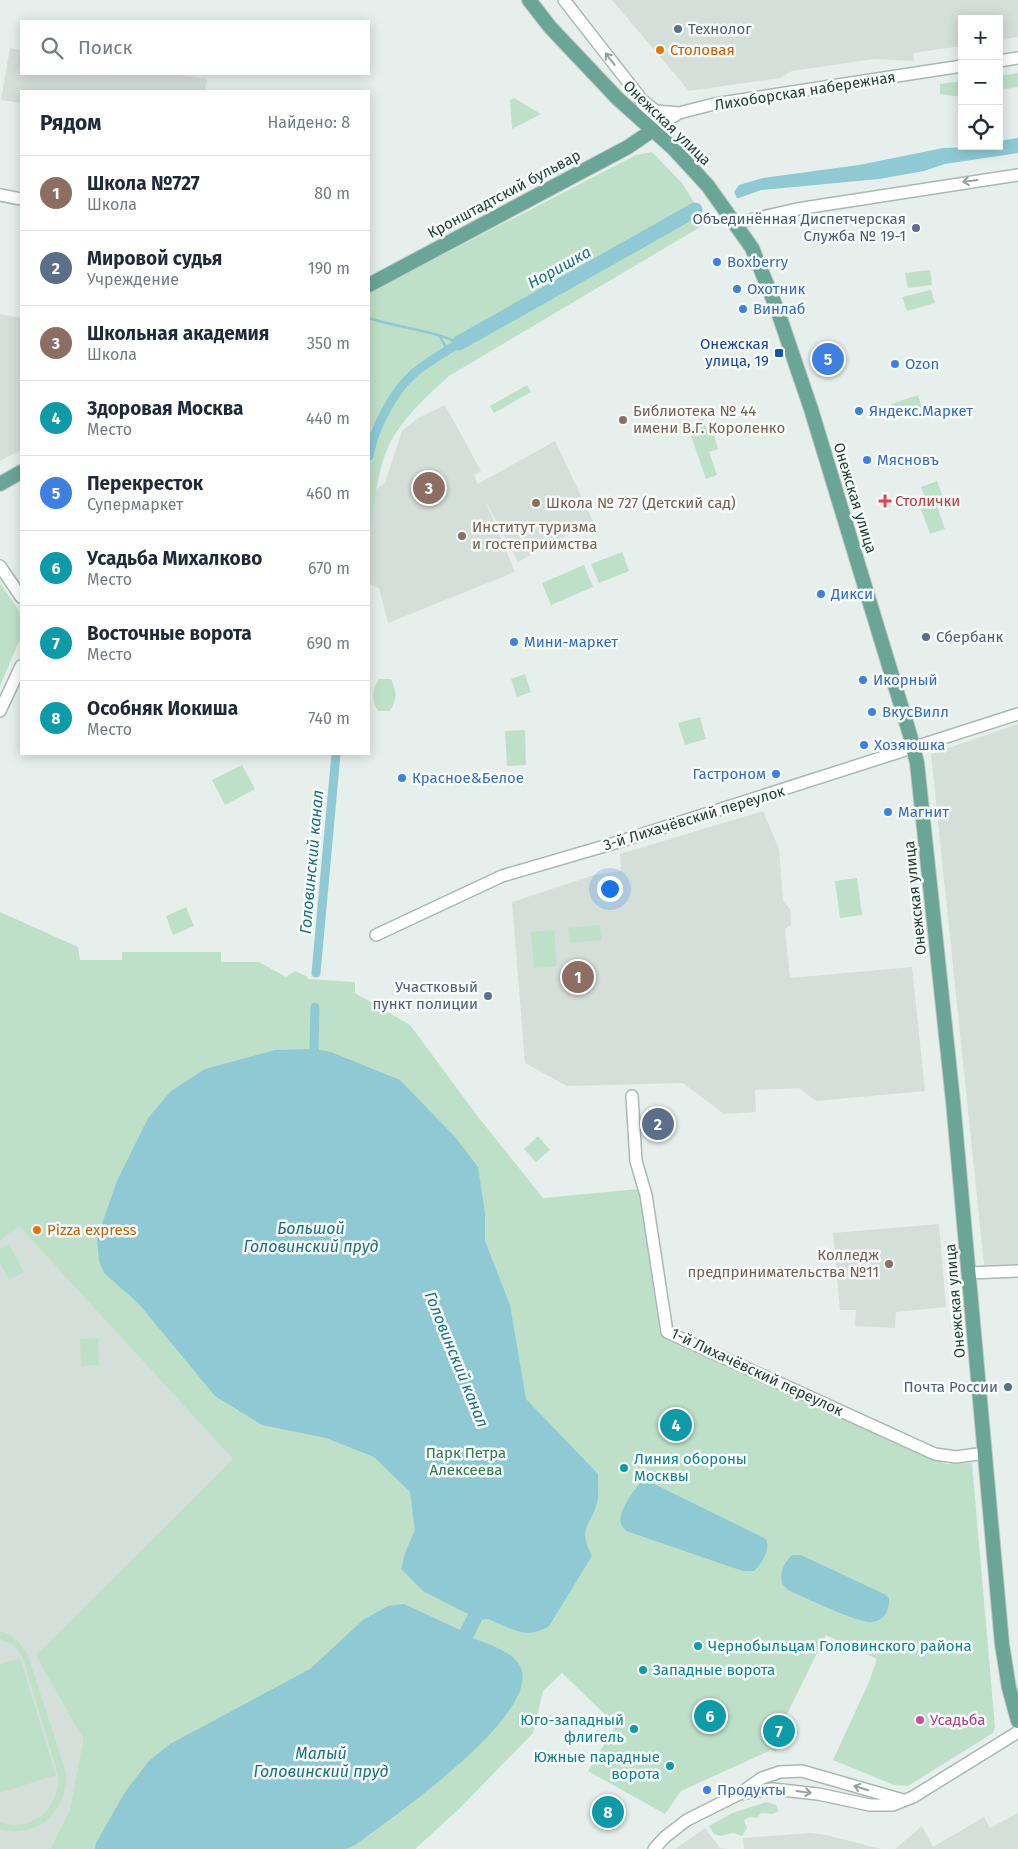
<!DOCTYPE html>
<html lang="ru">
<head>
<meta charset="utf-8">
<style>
	:root { --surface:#fff; --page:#f6f6f7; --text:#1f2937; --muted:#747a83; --line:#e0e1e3; --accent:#db2777 }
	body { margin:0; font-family:"Fira Sans",sans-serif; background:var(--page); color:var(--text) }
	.controls { position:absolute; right:15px; top:15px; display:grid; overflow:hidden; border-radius:0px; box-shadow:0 2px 12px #0003 }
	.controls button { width:45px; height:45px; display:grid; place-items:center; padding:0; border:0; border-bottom:1px solid var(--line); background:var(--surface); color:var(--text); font:25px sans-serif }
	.you { position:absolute; left:609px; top:888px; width:18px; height:18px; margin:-12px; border:4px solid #fff; border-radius:50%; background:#1a73e8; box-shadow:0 0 0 8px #1a73e833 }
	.badge { display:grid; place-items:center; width:32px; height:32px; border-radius:50%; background:var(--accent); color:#fff; font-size:16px; font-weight:700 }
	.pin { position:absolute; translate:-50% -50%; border:2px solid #fff; box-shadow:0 1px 5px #0006 }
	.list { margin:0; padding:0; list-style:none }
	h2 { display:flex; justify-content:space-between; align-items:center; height:65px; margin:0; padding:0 20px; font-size:21px }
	h2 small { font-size:16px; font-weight:400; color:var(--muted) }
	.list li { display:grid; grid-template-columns:32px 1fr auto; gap:15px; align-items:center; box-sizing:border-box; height:75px; padding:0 20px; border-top:1px solid var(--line) }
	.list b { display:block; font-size:19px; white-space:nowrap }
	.list p { margin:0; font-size:16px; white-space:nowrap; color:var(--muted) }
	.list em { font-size:16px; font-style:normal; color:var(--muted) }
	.icon { flex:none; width:28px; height:28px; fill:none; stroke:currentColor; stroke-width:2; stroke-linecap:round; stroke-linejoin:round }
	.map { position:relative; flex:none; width:1018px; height:1849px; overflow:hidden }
	.search { position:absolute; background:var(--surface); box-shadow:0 2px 12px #0003; left:20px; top:20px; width:350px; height:55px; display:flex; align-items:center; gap:12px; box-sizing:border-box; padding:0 18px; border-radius:0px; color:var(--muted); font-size:19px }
	.panel { position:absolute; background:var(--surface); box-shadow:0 2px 12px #0003; left:20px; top:90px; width:350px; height:665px; border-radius:0px }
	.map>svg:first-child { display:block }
	.built { fill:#d4dfda }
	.green { fill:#bfe0c8 }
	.water { fill:#8ec9d4 }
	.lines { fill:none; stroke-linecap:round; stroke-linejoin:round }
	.stream { stroke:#8ec9d4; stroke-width:2.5 }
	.canal { stroke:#8ec9d4; stroke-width:9 }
	.river { stroke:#8ec9d4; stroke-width:15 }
	.minor-casing { stroke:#a8b8b2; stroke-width:14 }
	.major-casing { stroke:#c2cac8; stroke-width:16 }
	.minor { stroke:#fff; stroke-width:11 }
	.major { stroke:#6aa596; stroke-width:14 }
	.oneway { stroke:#92a09c }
	.service-dot { fill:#5c6f8a; stroke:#f7fbf9; stroke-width:2 }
	.food-dot { fill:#e8710a; stroke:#f7fbf9; stroke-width:2 }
	.shop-dot { fill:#3f7fe0; stroke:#f7fbf9; stroke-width:2 }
	.transit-dot { fill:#1a4fb4; stroke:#f7fbf9; stroke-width:2 }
	.education-dot { fill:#8d6e63; stroke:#f7fbf9; stroke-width:2 }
	.health-dot { fill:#e0444e; stroke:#f7fbf9; stroke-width:2 }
	.culture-dot { fill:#0f9aa8; stroke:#f7fbf9; stroke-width:2 }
	.hotel-dot { fill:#d1479c; stroke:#f7fbf9; stroke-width:2 }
	.labels { text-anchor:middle; stroke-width:5; stroke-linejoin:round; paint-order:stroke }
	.service-label { font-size:15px; fill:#4e5e75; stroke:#f7fbf9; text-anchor:end }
	.food-label { font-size:15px; fill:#c56008; stroke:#f7fbf9; text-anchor:start }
	.street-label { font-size:15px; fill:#24423a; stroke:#f7fbf9 }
	.shop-label { font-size:15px; fill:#366cbe; stroke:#f7fbf9; text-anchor:start }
	.transit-label { font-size:15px; fill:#164399; stroke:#f7fbf9; text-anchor:end }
	.education-label { font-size:15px; fill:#785e54; stroke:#f7fbf9; text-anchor:start }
	.health-label { font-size:15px; fill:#be3a42; stroke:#f7fbf9; text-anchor:start }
	.park-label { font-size:15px; fill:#2d7a4b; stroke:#f7fbf9 }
	.culture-label { font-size:15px; fill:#0d838f; stroke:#f7fbf9; text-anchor:start }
	.hotel-label { font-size:15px; fill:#b23c85; stroke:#f7fbf9; text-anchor:start }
	.water-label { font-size:16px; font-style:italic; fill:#1c6f80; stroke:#f7fbf9 }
</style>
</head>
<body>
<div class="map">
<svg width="1018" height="1849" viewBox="0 0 1018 1849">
	<rect width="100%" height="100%" fill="#e6efeb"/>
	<path class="built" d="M 612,0 L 1018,0 L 1018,37 L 999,40 L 999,19 L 962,19 L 962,46 L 913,53 L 914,61 L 874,59 L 792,71 L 780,78 L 689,91 Z
		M 10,48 L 21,50 L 21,74 L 174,74 L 207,79 L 205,91 L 21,91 L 21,103 L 1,100 Z
		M 0,314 L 21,318 L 21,450 L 0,461 Z
		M 445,405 L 481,471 L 474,475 L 478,484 L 555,441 L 593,521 L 518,562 L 485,500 L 515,572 L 388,623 L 379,588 L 369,584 L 369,495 L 385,483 L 402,431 L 418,418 Z
		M 1018,724 L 1018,1264 L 984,1265 L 931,754 Z
		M 763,811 L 779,849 L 783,901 L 790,909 L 791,925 L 785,929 L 790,978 L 912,967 L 925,1091 L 816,1101 L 799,1088 L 755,1090 L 756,1112 L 724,1114 L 683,1083 L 567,1086 L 525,1063 L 512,902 L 594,875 L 621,871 L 620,854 Z
		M 939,1224 L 946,1307 L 896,1312 L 895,1328 L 855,1326 L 856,1310 L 840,1310 L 833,1233 Z
		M 19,1225 L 234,1459 L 37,1655 L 83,1739 L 70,1809 L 50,1849 L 0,1849 L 0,1240 Z
		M 1018,1813 L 1018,1849 L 895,1849 L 922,1826 L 933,1847 L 984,1817 L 990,1828 Z
		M 705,1828 L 720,1848 L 728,1849 L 675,1849 Z
		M 811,1833 L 826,1835 L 881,1849 L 744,1849 L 743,1838 Z"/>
	<path class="green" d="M 1018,73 L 1018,87 L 999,90 L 999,76 Z
		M 962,81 L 962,97 L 940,94 L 940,84 Z
		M 514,98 L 541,114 L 512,129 L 510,100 Z
		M 652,152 L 682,183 L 707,223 L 449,376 C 429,394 406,415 392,439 C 378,465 375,497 371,526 L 369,526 L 369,293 L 636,155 Z
		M 930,270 L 932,285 L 908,288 L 905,273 Z
		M 931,290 L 935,303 L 907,311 L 902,297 Z
		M 527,385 L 531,392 L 494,413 L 490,406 Z
		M 918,395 L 922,408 L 896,417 L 891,404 Z
		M 702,416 L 708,433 L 713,432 L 718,449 L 709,452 L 717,475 L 706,479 L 690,433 Z
		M 937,481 L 943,497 L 927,503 L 921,487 Z
		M 936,504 L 945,529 L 930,534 L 921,509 Z
		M 622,552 L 629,571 L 599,583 L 591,564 Z
		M 584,565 L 593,587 L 551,605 L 542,583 Z
		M 0,583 L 21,614 L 21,637 L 0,686 Z
		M 525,674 L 531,692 L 517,697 L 511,679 Z
		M 379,679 L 391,679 C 397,691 397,700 390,711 L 378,711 C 371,699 372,690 379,679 Z
		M 700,717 L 706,739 L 685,745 L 678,723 Z
		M 525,730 L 526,765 L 507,766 L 505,731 Z
		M 242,765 L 255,789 L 225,805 L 212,780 Z
		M 857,878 L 862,915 L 840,918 L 835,881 Z
		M 186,907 L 194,926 L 173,935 L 166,916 Z
		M 0,912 L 78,947 L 80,960 L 122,960 L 122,952 L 221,952 L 221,962 L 259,962 L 286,977 L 295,971 L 308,977 L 308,979 L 355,982 L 355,993 L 410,1025 L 479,1118 L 543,1198 L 639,1189 L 660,1334 L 946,1464 L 972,1463 L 995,1727 L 993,1733 L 908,1786 L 894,1785 L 833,1760 L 869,1682 L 877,1659 L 826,1635 L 785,1718 L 786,1728 L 776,1752 L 771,1750 L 681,1791 L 665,1814 L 588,1771 L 616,1725 L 562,1673 L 543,1691 L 533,1733 L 459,1809 L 415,1849 L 50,1849 L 70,1809 L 83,1739 L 36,1655 L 233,1459 L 19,1226 L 0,1240 Z
		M 600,925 L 602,940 L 570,943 L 568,928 Z
		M 554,930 L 557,966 L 534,968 L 531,932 Z
		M 538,1136 L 550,1150 L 536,1162 L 524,1149 Z
		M 9,1244 L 24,1272 L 9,1280 L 0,1263 L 0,1249 Z
		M 98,1338 L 99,1365 L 81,1366 L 80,1339 Z
		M 0,1631 C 13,1634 21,1644 28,1655 L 66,1773 C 68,1811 38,1840 0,1829 L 0,1822 C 32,1834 61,1807 58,1775 L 23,1658 L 14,1645 L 0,1639 Z
		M 20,1658 L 56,1775 L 0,1793 L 0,1664 Z
		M 766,1802 L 776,1805 L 779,1811 L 773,1814 L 761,1813 L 757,1818 L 750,1817 L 744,1820 L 747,1828 L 742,1836 L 733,1833 L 720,1836 L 714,1834 L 709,1826 L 732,1813 Z"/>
	<path class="water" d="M 1018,138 L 1018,153 L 945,164 L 924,171 L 879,179 L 761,190 L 739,198 L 737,198 L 734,192 L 739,185 L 763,178 L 859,165 L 943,148 L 999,146 L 999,141 Z
		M 314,1049 L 331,1052 L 400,1080 L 456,1138 L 478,1167 L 485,1213 L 485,1241 L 510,1305 L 526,1399 L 598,1474 C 598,1483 599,1494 597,1503 C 590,1528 577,1527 592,1556 L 549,1626 C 525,1641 511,1628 488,1619 L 482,1620 L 473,1638 C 489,1645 514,1651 521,1668 C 540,1716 389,1820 355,1845 L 346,1849 L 95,1849 L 96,1843 L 125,1792 L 148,1762 L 170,1744 L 310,1669 L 363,1620 L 388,1606 L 404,1604 L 460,1630 L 468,1614 L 423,1591 L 401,1569 L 405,1553 L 415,1530 L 410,1492 L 374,1457 L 326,1438 L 262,1425 L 215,1396 L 139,1304 L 104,1273 L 99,1261 L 97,1238 L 117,1181 L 148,1118 L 171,1091 L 205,1069 L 275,1050 Z
		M 642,1482 L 654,1484 L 766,1539 C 771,1550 762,1563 754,1571 L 743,1571 L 626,1531 C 625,1529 622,1527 621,1524 C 617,1514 634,1488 642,1482 Z
		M 792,1555 L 801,1555 L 884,1594 L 889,1598 C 890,1609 885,1620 873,1622 C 861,1625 804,1597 788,1590 L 782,1584 C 780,1572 783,1564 792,1555 Z"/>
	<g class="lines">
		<path class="stream" d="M 369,318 C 398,328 433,330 459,343
			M 439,335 L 448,351
			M 369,445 L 371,443"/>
		<path class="canal" d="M 369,456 C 374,429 392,393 413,374 C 427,362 444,353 459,343
			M 316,973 L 336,754
			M 315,1007 L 314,1049 L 318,1060"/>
		<path class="river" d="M 459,343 L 695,210"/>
		<defs>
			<path id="minor" d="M 564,0 L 639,96 L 653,130 L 679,113 L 714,104 L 962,66
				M 999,61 L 1018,58
				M 642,100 L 656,111 L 679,113
				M 0,195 L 21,199
				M 736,223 L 797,209 L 1018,175
				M 0,566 L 21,597
				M 0,711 L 21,666
				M 376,935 L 502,876 L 615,843 L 1018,714
				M 632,1096 L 636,1161 L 646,1195 L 667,1332 L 935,1454 L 956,1457 L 985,1453
				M 969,1273 L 1018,1271
				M 739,1794 L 772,1789 L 818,1794 L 870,1805 L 893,1805 L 913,1797 L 1018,1732
				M 654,1849 L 665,1837 L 687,1820 L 739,1794 L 762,1778 L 780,1772 L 802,1771 L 903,1800"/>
			<path id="major" d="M 529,0 L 550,27 L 618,99 L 673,148 L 708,186 L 752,248 L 777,309 L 811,409 L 910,735 L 917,763 L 953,1101 L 1002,1644 L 1009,1688 L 1018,1721
				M 369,285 L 628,147 L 653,130
				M 0,484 L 21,472"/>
		</defs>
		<use href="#minor" class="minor-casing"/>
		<use href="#major" class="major-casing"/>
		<use href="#minor" class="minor"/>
		<use href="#major" class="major"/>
	</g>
	<defs><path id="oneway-shaft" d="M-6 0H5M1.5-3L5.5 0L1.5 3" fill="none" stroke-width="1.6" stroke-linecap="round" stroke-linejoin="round" transform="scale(1.25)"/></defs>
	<g class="oneway">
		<use href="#oneway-shaft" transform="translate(610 59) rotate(-128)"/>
		<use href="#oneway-shaft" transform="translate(970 181) rotate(172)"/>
		<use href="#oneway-shaft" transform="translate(861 1788) rotate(-162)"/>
		<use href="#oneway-shaft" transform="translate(804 1792) rotate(8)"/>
	</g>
	<g class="service-dot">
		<circle cx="678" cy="29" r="5"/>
		<circle cx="916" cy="228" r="5"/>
		<circle cx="926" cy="637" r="5"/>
		<circle cx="488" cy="996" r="5"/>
		<circle cx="1008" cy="1387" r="5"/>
	</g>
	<g class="food-dot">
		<circle cx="660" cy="50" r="5"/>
		<circle cx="37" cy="1230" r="5"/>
	</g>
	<g class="shop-dot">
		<circle cx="717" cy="262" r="5"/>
		<circle cx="737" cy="289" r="5"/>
		<circle cx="743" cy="309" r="5"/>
		<circle cx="895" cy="364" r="5"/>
		<circle cx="859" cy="411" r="5"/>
		<circle cx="867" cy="460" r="5"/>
		<circle cx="821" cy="594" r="5"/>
		<circle cx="514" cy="642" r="5"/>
		<circle cx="863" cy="680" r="5"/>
		<circle cx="872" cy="712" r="5"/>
		<circle cx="864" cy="745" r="5"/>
		<circle cx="776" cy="774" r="5"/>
		<circle cx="402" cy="778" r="5"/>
		<circle cx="888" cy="812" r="5"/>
		<circle cx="707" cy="1790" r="5"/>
	</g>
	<rect class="transit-dot" x="774" y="348" width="10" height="10" rx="2.5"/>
	<g class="education-dot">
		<circle cx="623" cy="420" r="5"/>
		<circle cx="536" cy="503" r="5"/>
		<circle cx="462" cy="536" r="5"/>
		<circle cx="889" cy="1264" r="5"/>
	</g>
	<path class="health-dot" d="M882.5 493.5h5v5h5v5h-5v5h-5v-5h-5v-5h5z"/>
	<g class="culture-dot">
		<circle cx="624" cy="1468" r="5"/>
		<circle cx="698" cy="1646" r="5"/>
		<circle cx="643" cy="1670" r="5"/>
		<circle cx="634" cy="1729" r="5"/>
		<circle cx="670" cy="1766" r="5"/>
	</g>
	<circle class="hotel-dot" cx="920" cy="1720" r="5"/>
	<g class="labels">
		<g class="service-label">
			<text x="688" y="34" text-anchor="start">Технолог</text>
			<text x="906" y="224">Объединённая Диспетчерская<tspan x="906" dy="17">Служба № 19-1</tspan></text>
			<text x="936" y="642" text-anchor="start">Сбербанк</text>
			<text x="478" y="992">Участковый<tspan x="478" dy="17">пункт полиции</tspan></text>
			<text x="998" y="1392">Почта России</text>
		</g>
		<g class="food-label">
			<text x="670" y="55">Столовая</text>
			<text x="47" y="1235">Pizza express</text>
		</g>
		<g class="street-label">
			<text transform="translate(805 91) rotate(-9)" y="5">Лихоборская набережная</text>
			<text transform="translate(667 123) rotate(44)" y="5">Онежская улица</text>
			<text transform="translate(504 194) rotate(-28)" y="5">Кронштадтский бульвар</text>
			<text transform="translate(855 498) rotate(73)" y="5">Онежская улица</text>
			<text transform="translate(694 818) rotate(-17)" y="5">3-й Лихачёвский переулок</text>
			<text transform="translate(915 898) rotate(-96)" y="5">Онежская улица</text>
			<text transform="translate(955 1301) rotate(-95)" y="5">Онежская улица</text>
			<text transform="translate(757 1372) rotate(25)" y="5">1-й Лихачёвский переулок</text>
		</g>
		<g class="shop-label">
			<text x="727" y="267">Boxberry</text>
			<text x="747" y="294">Охотник</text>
			<text x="753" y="314">Винлаб</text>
			<text x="905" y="369">Ozon</text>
			<text x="869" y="416">Яндекс.Маркет</text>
			<text x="877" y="465">Мясновъ</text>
			<text x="831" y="599">Дикси</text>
			<text x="524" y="647">Мини-маркет</text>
			<text x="873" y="685">Икорный</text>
			<text x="882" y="717">ВкусВилл</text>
			<text x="874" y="750">Хозяюшка</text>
			<text x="766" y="779" text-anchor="end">Гастроном</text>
			<text x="412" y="783">Красное&amp;Белое</text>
			<text x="898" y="817">Магнит</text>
			<text x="717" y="1795">Продукты</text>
		</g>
		<g class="transit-label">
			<text x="769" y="349">Онежская<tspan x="769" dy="17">улица, 19</tspan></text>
		</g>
		<g class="education-label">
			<text x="633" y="416">Библиотека № 44<tspan x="633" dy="17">имени В.Г. Короленко</tspan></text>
			<text x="546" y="508">Школа № 727 (Детский сад)</text>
			<text x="472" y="532">Институт туризма<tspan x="472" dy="17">и гостеприимства</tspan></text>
			<text x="879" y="1260" text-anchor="end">Колледж<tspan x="879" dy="17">предпринимательства №11</tspan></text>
		</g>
		<g class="health-label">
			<text x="895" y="506">Столички</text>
		</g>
		<g class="park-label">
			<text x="466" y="1458">Парк Петра<tspan x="466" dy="17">Алексеева</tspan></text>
		</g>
		<g class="culture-label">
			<text x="634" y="1464">Линия обороны<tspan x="634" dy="17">Москвы</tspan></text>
			<text x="708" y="1651">Чернобыльцам Головинского района</text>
			<text x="653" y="1675">Западные ворота</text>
			<text x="624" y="1725" text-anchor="end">Юго-западный<tspan x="624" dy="17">флигель</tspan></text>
			<text x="660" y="1762" text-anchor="end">Южные парадные<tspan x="660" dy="17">ворота</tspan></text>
		</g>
		<g class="hotel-label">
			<text x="930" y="1725">Усадьба</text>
		</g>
		<g class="water-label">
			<text transform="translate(559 267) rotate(-29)" y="6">Норишка</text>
			<text transform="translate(311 862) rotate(-85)" y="6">Головинский канал</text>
			<text x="311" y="1234">Большой<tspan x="311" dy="18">Головинский пруд</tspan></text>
			<text transform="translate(457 1359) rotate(68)" y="6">Головинский канал</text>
			<text x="321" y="1759">Малый<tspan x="321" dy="18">Головинский пруд</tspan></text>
		</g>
	</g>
</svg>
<div class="controls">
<button>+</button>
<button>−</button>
<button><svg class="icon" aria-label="locate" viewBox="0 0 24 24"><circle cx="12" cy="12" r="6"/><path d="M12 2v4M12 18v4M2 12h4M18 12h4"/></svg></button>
</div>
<div class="you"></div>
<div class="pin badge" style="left:578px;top:977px;background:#8d6e63">1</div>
<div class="pin badge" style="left:658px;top:1124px;background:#5c6f8a">2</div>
<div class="pin badge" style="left:429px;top:488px;background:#8d6e63">3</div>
<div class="pin badge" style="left:676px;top:1425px;background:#0f9aa8">4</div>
<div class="pin badge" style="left:828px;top:359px;background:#3f7fe0">5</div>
<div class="pin badge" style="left:710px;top:1716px;background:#0f9aa8">6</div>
<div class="pin badge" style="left:779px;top:1731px;background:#0f9aa8">7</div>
<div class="pin badge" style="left:608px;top:1812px;background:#0f9aa8">8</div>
<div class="search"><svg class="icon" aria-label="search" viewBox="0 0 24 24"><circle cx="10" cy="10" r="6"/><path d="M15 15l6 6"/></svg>Поиск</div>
<section class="panel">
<h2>Рядом<small>Найдено: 8</small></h2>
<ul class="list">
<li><span class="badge" style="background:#8d6e63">1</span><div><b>Школа №727</b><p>Школа</p></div><em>80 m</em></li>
<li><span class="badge" style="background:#5c6f8a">2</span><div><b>Мировой судья</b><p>Учреждение</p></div><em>190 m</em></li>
<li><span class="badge" style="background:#8d6e63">3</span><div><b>Школьная академия</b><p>Школа</p></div><em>350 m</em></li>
<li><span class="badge" style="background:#0f9aa8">4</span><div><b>Здоровая Москва</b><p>Место</p></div><em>440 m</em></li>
<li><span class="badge" style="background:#3f7fe0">5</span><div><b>Перекресток</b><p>Супермаркет</p></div><em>460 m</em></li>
<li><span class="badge" style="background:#0f9aa8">6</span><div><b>Усадьба Михалково</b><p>Место</p></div><em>670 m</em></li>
<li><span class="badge" style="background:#0f9aa8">7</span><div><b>Восточные ворота</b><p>Место</p></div><em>690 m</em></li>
<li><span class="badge" style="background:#0f9aa8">8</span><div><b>Особняк Иокиша</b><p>Место</p></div><em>740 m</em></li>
</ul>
</section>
</div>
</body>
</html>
